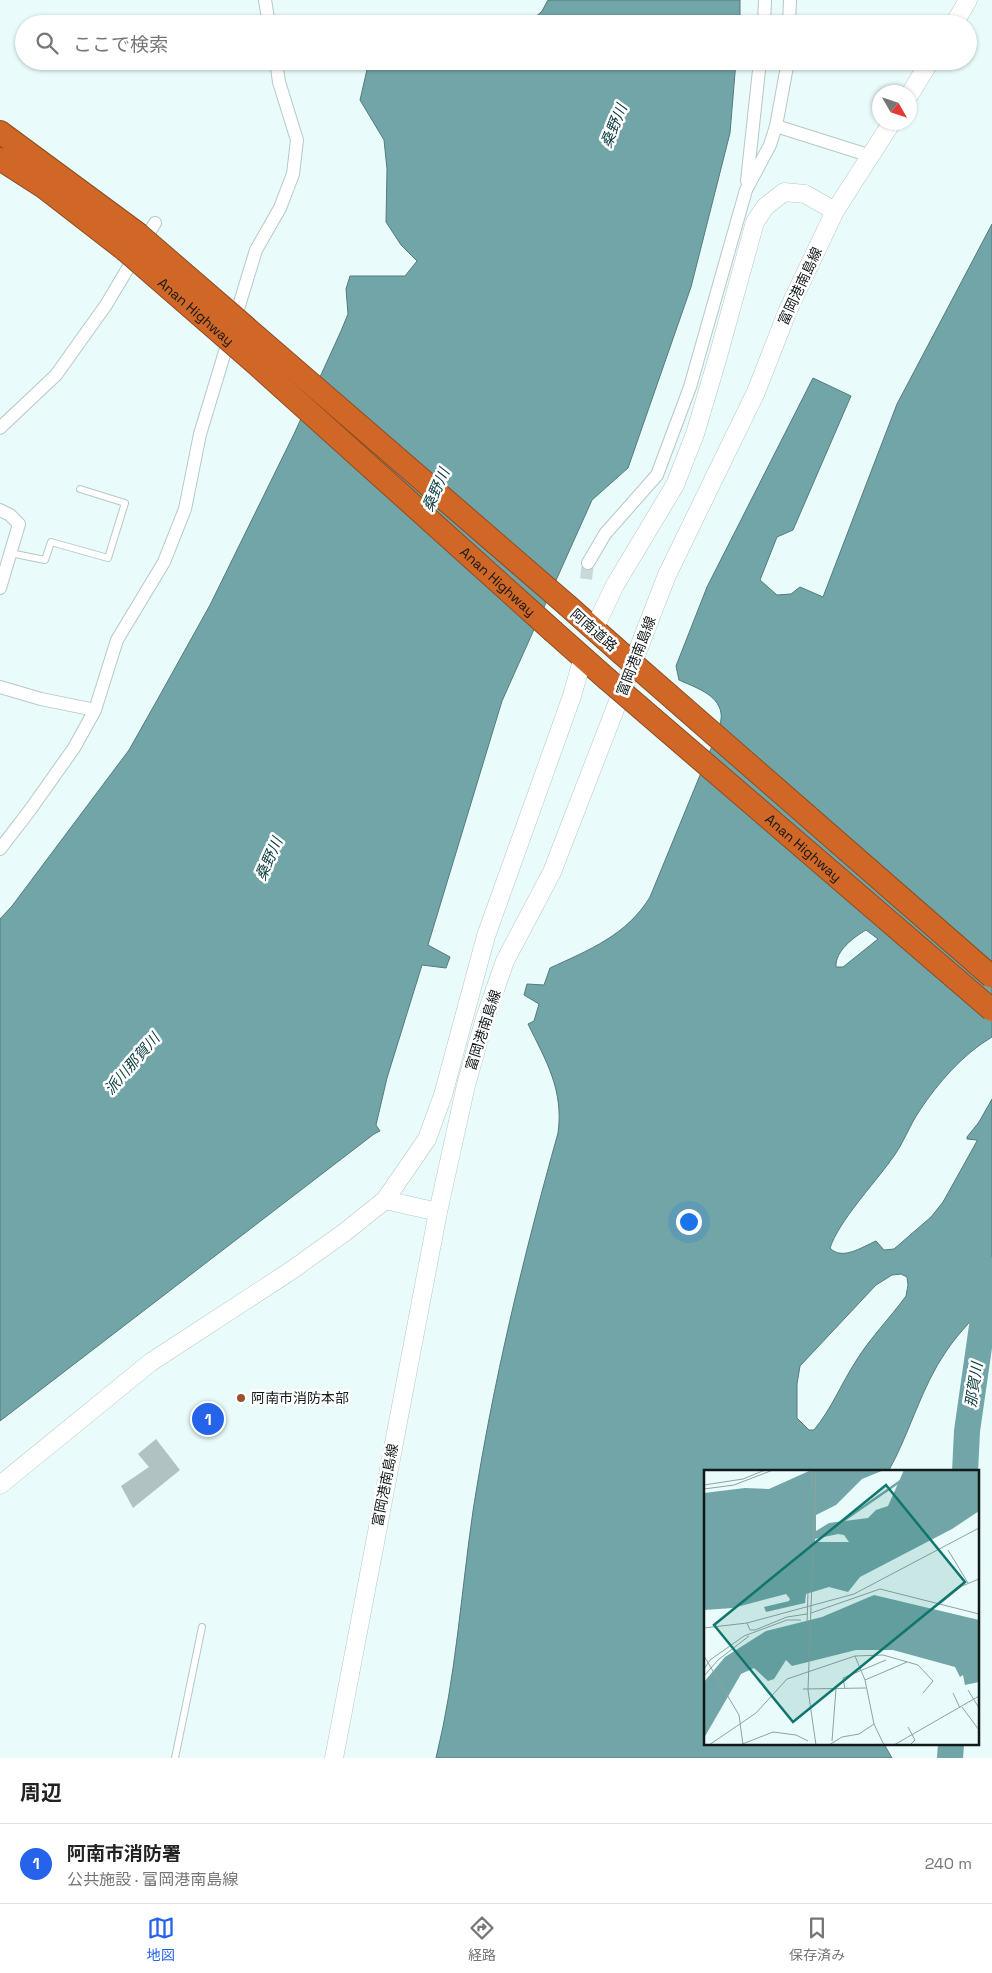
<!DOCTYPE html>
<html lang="ja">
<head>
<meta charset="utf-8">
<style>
	:root { --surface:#fff; --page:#f2f2f2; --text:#222; --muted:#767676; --line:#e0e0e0; --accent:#2563eb }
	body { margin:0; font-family:"Space Grotesk","Noto Sans JP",sans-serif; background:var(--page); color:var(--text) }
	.compass { position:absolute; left:872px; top:85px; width:45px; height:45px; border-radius:50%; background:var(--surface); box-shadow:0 1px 4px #0004; rotate:129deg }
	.you { position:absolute; left:688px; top:1221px; width:18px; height:18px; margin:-12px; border:4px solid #fff; border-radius:50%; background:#1a73e8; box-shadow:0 0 0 8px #1a73e833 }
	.badge { display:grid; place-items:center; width:32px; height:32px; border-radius:50%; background:var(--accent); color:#fff; font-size:16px; font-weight:700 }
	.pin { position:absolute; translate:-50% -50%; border:2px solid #fff; box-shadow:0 1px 5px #0006 }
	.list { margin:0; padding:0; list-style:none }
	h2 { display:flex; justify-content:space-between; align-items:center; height:65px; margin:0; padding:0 20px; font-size:21px }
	h2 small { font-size:16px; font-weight:400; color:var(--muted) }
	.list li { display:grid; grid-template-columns:32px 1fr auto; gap:15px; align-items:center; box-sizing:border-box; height:80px; padding:0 20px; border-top:1px solid var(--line) }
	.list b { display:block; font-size:19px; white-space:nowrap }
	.list p { margin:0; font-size:16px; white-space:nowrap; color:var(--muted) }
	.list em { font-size:16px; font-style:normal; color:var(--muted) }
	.icon { flex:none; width:28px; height:28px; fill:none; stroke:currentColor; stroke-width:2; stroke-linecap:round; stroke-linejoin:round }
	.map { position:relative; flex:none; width:992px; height:1758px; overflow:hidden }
	.search { position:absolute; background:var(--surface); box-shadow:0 1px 4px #0004; left:15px; right:15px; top:15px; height:55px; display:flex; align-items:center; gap:12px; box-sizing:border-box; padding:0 18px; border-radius:28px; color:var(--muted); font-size:19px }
	.sheet { height:145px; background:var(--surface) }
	nav { display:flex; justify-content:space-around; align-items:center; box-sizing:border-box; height:70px; border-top:1px solid var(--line); background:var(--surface); font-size:14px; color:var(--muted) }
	nav a { display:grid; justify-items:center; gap:2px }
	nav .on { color:var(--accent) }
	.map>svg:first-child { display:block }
	.water { fill:#71a5a7; stroke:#547b7c; fill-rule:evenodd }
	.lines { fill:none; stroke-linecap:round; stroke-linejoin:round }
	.river { stroke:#71a5a7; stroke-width:26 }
	.building { fill:#b1c2c3 }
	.street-tunnel { stroke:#c9d9d9; stroke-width:12; stroke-dasharray:12 6; stroke-linecap:butt }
	.lane-casing { stroke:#b6c7c7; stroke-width:8 }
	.street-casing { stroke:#b6c7c7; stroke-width:14 }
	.secondary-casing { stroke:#b6c7c7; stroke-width:19 }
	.highway-casing { stroke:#8e4c21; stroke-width:24 }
	.lane { stroke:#fff; stroke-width:6 }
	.street { stroke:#fff; stroke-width:12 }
	.secondary { stroke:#fff; stroke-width:18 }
	.highway { stroke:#d16726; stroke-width:22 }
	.highway-bridge-casing { stroke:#8e4c21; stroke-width:24; stroke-linecap:butt }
	.highway-bridge { stroke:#d16726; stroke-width:22 }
	.poi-dot { fill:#99522b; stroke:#fff; stroke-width:2 }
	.labels { text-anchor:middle; stroke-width:5; stroke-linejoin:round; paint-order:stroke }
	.street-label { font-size:14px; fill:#121919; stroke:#fff }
	.poi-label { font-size:14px; fill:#121919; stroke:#fff; text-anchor:start }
	.water-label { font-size:15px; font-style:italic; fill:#0c3e40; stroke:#fff }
	.inset-river { fill:none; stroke:#71a5a7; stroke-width:2.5 }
	.inset-road { fill:none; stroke:#93a1a1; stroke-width:1 }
	.view { fill:#0f766e; fill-opacity:0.15; stroke:#0f766e; stroke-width:2.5 }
	.inset-edge { fill:none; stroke:#121919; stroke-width:2.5 }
</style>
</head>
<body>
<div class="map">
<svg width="992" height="1758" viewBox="0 0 992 1758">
	<rect width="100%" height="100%" fill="#e9fbfb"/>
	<path class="water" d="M 548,0 L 740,0 L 740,24 L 528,24 L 542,11 Z
		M 369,61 L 736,61 L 730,133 L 691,287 L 628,468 L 592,500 L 502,701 L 428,945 L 450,957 L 446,968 L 422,965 L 387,1078 L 376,1125 L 380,1131 L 374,1134 L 0,1421 L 0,919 L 12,906 L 129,750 L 160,695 L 210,605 L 294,434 L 341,331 L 348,314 L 346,289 L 350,276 L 405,276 L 417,261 L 401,245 L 386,222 L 387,169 L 384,140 L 360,100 Z
		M 992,224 L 992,1037 C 963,1054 938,1083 920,1110 C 909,1126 903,1145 891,1160 C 874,1184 839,1221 830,1248 C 842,1261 862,1247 876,1241 L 884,1250 L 894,1249 L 931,1217 L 943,1202 L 977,1141 L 977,1140 L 967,1139 L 967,1137 L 979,1122 L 992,1099 L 992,1297 C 977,1315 960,1331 947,1350 C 921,1387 910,1433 888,1472 L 706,1472 L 706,1744 L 884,1744 L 892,1758 L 436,1758 C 456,1677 461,1593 473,1511 C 493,1382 523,1258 558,1133 C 564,1090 546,1061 528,1024 L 534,1021 L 539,1004 L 524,995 L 527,984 L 544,985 L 550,968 C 589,950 627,935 650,897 L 719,729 C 720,724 722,718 721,713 C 718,694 694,687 679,680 L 676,666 L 707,587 L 813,378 L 851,396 L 793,530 L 777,537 L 760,580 L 777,595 L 791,594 L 800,587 L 823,597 L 897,404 ZM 866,930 L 878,939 L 843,967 L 836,967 C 835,951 854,937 866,930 ZM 901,1274 L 907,1277 L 908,1285 L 906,1296 C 890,1318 870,1338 856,1361 C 841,1384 832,1408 814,1430 L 809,1430 L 797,1418 L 797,1384 L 800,1366 L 876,1285 L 892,1275 Z"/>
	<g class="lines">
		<path class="river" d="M 965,1472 L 967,1431 L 987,1291 L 992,1270
			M 950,1758 L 951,1744"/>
	</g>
	<path class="building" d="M 156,1439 L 180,1470 L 133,1508 L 121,1486 L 149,1467 L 138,1454 Z"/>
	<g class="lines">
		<path class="street-tunnel" d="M 586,579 L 588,563"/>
		<defs>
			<path id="lane" d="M 10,553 L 45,560 L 51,542 L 108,558 L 125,503 L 80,489
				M 175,1758 L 202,1627"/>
			<path id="street" d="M 265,0 L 269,24
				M 764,24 L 765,0
				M 789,24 L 790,0
				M 776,126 L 871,156
				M 747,181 L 760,61
				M 0,428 L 56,375 L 106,305 L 155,223
				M 0,510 L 10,515 L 19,524 L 0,588
				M 588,563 L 605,534 L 657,475 L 690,387 L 746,190 L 770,145 L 776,126 L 788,61
				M 0,687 L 41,699 L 95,710
				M 0,849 L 30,810 L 74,748 L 95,710 L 117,640 L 164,562 L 185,509 L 200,434 L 256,250 L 280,208 L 293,174 L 297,140 L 279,82 L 276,61"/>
			<path id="secondary" d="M 954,24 L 968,0
				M 910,94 L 930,61
				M 594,629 L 615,585 L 675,485 L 695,434 L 717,360 L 755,222 L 765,207 L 784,192 L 805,194 L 835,211
				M 385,1200 L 438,1212
				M 0,1485 L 151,1362 L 292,1270 L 345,1232 L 385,1200 L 427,1139 L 443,1095 L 486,936 L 572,696 L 583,657
				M 334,1758 L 438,1212 L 466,1085 L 485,1018 L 505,961 L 552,872 L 667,575 L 756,392 L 788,310 L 835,211 L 892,122"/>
			<path id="highway" d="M 0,132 L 137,233
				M 0,159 L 45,188 L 125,250
				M 568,606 L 621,653
				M 554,632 L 607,679"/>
		</defs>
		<use href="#lane" class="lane-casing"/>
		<use href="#street" class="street-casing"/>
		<use href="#secondary" class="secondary-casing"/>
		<use href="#highway" class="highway-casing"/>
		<use href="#lane" class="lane"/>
		<use href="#street" class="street"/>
		<use href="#secondary" class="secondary"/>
		<use href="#highway" class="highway"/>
		<defs>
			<g id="highway-bridge">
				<path d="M 137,233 L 568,606"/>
				<path id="s1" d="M 125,250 L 255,363 L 554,632"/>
				<path d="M 621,653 L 992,977"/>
				<path id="s2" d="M 607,679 L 992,1010"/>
			</g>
		</defs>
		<use href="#highway-bridge" class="highway-bridge-casing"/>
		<use href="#highway-bridge" class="highway-bridge"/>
	</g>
	<circle class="poi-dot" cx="241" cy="1398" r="5"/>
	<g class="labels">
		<g class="street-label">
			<text transform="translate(800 286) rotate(-65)" y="5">富岡港南島線</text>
			<text dy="5" stroke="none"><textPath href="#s1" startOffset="94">Anan Highway</textPath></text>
			<text dy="5" stroke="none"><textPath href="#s1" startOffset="499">Anan Highway</textPath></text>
			<text transform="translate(594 630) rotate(41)" y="5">阿南道路</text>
			<text transform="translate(636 656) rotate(-69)" y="5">富岡港南島線</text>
			<text dy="5" stroke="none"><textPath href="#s2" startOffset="259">Anan Highway</textPath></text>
			<text transform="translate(483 1030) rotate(-72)" y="5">富岡港南島線</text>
			<text transform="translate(385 1485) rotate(-79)" y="5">富岡港南島線</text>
		</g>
		<g class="poi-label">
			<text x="251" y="1403">阿南市消防本部</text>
		</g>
		<g class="water-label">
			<text transform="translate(614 126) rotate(-68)" y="5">桑野川</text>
			<text transform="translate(436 490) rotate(-66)" y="5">桑野川</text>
			<text transform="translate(269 859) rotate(-66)" y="5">桑野川</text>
			<text transform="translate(132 1064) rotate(-49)" y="5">派川那賀川</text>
			<text transform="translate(974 1385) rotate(-81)" y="5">那賀川</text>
		</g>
	</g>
	<g transform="translate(704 1470)">
		<rect width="275" height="275" fill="#e9fbfb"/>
		<path d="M 180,0 L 158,9 L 132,35 L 112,45 L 112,61 L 125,53 L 164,48 L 172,40 L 184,36 L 200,0 L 275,0 L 275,41 L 248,59 L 156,107 L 144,122 L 125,117 L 102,124 L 101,133 L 62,142 L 60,137 L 85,131 L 86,129 L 82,124 L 29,138 L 0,140 L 0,23 L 41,18 L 65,19 L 105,1 ZM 134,64 L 140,65 L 145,72 L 111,72 L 111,69 ZM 170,125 L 275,150 L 275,212 L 261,215 L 259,205 L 256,207 L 251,197 L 189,180 L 152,180 L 88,196 L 82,190 L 70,209 L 64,211 L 50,198 L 37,204 L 0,268 L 0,212 L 21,187 L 62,161 L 118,147 Z" fill="#71a5a7" fill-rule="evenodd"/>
		<path class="inset-river" d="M 136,53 L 198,10"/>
		<path class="inset-road" d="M 108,0 L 108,18M 112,0 L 104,220 L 112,275M 0,15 L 39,9 L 61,0M 0,19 L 30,15 L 69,0M 244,80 L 264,113M 236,134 L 258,116 L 275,109M 107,143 L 176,119 L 275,144M 43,153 L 46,160 L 51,160 L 83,147 L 103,144M 103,155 L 104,121M 0,158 L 43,153 L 150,124 L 275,58M 0,186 L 35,245 L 39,275M 151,186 L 161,210 L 170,254 L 180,275M 0,199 L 6,190 L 40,166 L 83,150 L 97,150M 0,206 L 14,190 L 45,166M 161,210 L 203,192M 99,219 L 162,218M 141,219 L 139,208 L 182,190M 264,220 L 275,238M 249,223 L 256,238M 258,237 L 275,260M 204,257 L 211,270 L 207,274M 128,271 L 132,219M 5,275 L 52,243 L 83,209 L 151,186 L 179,185 L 214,195 L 229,211 L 219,223M 36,275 L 69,262 L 92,265 L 104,271M 125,275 L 138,267 L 155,264 L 170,254M 190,275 L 275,226"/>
		<path class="view" d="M 182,15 L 261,112 L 89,252 L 10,155 Z"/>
		<rect width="275" height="275" class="inset-edge"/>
	</g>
</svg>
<svg class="compass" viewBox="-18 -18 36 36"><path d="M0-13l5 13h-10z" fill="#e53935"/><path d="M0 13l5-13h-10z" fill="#767676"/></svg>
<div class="you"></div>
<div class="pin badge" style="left:208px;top:1419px">1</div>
<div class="search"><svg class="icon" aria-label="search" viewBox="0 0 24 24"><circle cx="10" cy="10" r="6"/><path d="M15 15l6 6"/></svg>ここで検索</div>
</div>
<section class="sheet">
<h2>周辺<small></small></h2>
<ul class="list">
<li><span class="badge">1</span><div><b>阿南市消防署</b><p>公共施設 · 富岡港南島線</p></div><em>240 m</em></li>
</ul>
</section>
<nav>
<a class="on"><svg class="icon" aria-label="map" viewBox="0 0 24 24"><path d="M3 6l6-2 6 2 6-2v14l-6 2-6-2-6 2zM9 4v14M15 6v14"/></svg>地図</a>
<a><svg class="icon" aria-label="directions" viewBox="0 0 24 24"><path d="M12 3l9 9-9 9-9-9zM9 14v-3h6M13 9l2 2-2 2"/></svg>経路</a>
<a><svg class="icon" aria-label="saved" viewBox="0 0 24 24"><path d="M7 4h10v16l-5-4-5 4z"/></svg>保存済み</a>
</nav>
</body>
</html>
